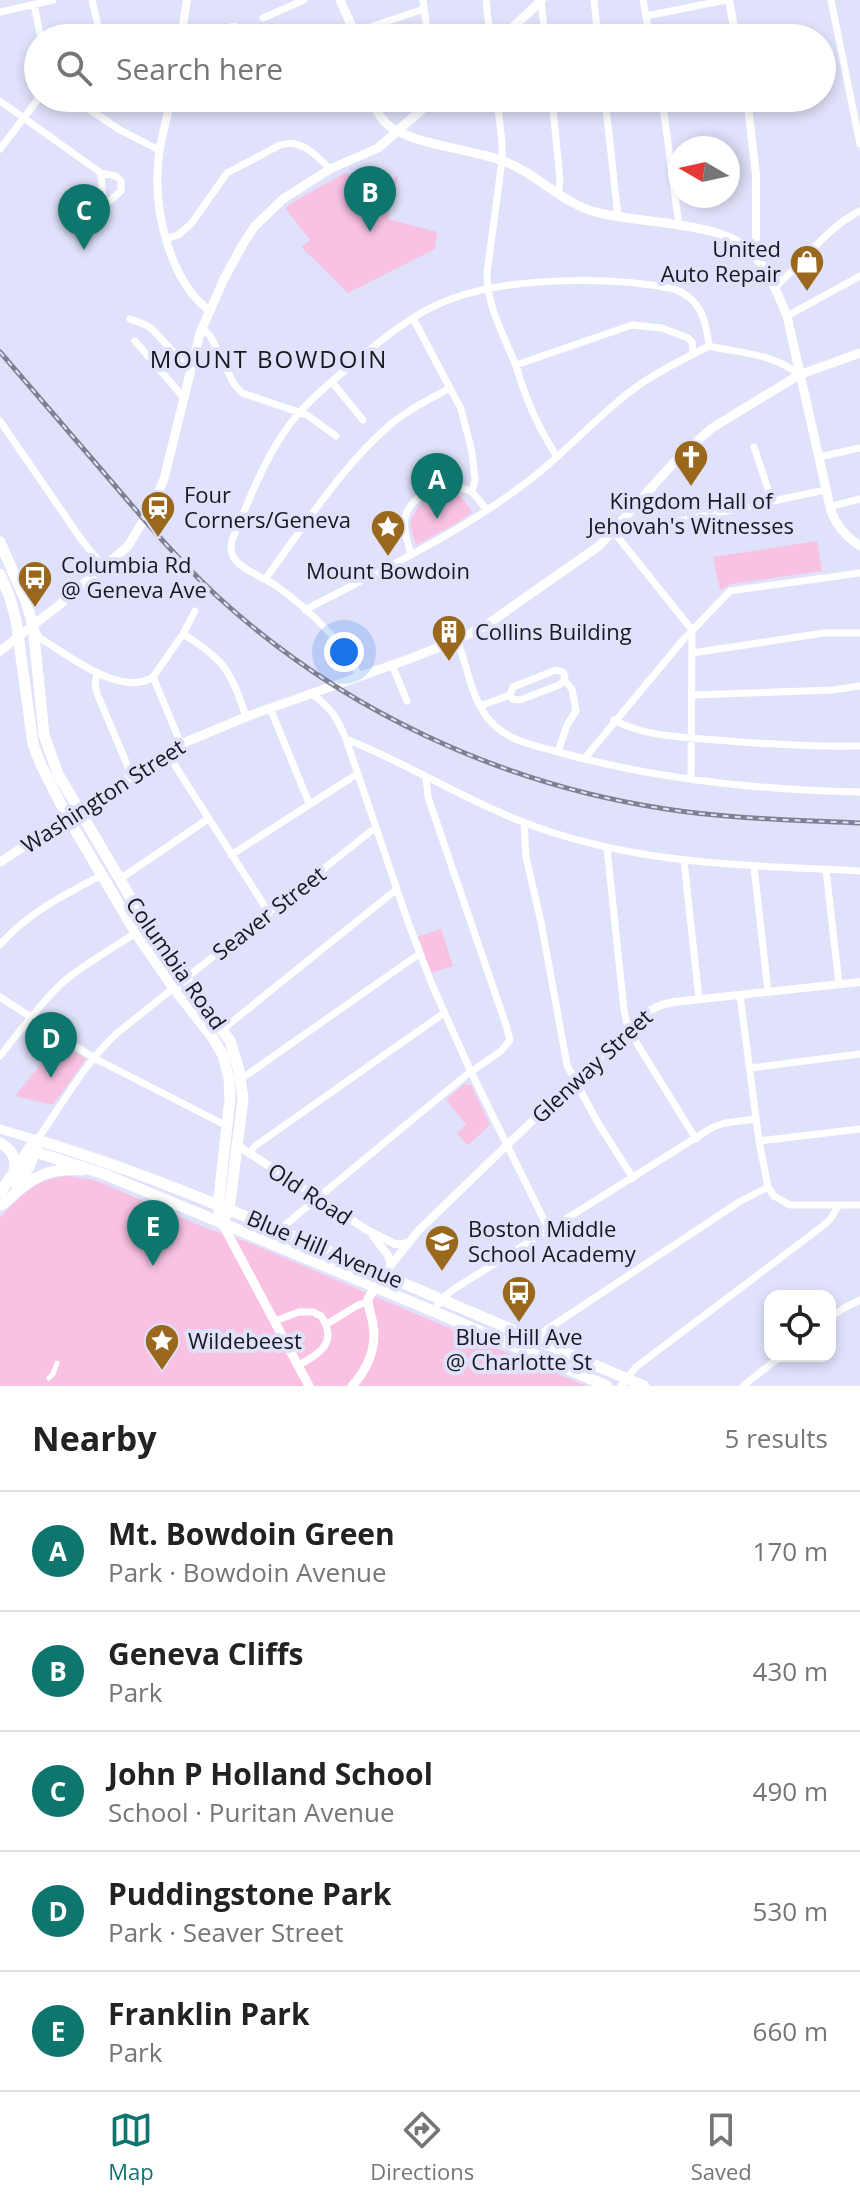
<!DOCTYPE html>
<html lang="en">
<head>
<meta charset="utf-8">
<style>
	:root { --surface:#fff; --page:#f6f6f6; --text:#222; --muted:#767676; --line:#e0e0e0; --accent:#0f766e }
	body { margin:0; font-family:"Open Sans",sans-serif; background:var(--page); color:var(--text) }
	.controls { position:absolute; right:24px; bottom:24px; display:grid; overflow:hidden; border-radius:16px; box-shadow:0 4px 12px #0003 }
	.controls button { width:72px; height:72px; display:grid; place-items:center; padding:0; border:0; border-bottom:2px solid var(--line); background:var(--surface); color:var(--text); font:40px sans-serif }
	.compass { position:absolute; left:668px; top:136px; width:72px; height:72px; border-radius:50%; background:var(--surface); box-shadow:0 4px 12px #0003; rotate:279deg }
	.you { position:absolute; left:344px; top:652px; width:28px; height:28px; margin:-20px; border:6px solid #fff; border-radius:50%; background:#1a73e8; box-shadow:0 0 0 12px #1a73e833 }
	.badge { display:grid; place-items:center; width:52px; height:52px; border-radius:50%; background:var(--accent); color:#fff; font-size:26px; font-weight:700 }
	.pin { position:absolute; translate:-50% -66px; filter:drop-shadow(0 2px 4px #0008) }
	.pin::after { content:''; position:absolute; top:42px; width:28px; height:24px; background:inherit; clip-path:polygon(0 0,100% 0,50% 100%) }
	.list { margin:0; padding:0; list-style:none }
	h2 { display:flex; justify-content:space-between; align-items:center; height:104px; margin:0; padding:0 32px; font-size:34px }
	h2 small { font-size:26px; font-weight:400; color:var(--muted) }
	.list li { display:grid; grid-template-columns:52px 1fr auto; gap:24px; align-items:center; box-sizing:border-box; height:120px; padding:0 32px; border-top:2px solid var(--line) }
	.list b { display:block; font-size:30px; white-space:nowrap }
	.list p { margin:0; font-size:26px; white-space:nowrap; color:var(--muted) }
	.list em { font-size:26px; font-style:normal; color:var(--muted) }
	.icon { flex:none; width:44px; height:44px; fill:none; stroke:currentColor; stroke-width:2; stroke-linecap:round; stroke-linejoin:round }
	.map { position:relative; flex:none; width:860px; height:1386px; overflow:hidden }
	.search { position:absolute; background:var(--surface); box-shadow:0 4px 12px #0003; left:24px; right:24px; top:24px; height:88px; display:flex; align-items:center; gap:20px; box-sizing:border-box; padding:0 28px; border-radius:44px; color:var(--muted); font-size:30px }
	.sheet { height:704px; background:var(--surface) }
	nav { display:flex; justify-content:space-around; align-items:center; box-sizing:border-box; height:112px; border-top:2px solid var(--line); background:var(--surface); font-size:22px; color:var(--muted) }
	nav a { display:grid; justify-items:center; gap:4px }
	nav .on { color:var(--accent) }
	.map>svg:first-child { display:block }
	.green { fill:#f9c2e3 }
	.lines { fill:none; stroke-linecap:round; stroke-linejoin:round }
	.pedestrian { stroke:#fff; stroke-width:5 }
	.minor { stroke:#fff; stroke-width:7 }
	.tertiary { stroke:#fff; stroke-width:8 }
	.secondary { stroke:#fff; stroke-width:9 }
	.primary { stroke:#fff; stroke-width:11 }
	.rail-casing { stroke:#7e8191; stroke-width:5 }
	.rail { stroke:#dfe2fa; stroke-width:2; stroke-dasharray:6; stroke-linecap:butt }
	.labels { text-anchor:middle; stroke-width:8; stroke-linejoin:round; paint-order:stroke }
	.poi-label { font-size:22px; fill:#171820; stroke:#dfe2fa; text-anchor:start }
	.street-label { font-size:22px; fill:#171820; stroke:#dfe2fa }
	.neighbourhood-label { font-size:24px; letter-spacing:2px; fill:#171820; stroke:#dfe2fa }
</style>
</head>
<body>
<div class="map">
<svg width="860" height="1386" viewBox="0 0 860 1386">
	<rect width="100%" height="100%" fill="#dfe2fa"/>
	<path class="green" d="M 347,172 L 360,198 L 398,176 L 388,219 L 437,232 L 435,249 L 348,293 L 301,247 L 310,240 L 285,208 L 298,199 Z
		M 450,492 L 461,496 L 472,512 L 457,523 L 416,545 C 414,538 411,531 411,525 C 411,506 434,494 450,492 Z
		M 817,541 L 822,571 L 731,584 L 720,590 L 713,557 Z
		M 441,929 L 453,966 L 431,973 L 418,936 Z
		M 59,1042 L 86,1059 L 53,1105 L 15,1096 Z
		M 464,1084 L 471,1085 L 490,1125 L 468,1145 L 457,1134 L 466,1124 L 446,1100 Z
		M 68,1176 L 97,1181 L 206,1228 L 247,1242 L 586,1386 L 0,1386 L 0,1217 C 25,1193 32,1180 68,1176 Z"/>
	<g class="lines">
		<path class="pedestrian" d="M 49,1378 L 53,1374 L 57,1363"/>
		<path class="minor" d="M 92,0 L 101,38
			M 423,0 L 428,38
			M 486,0 L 490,38
			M 541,0 L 545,38
			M 594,0 L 598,38
			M 643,0 L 650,38
			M 831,0 L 860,144
			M 34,5 L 41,38
			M 0,12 L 53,0
			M 646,16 L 726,0
			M 263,18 L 304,0
			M 355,32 L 424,9
			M 181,38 L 235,26
			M 72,98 L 120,130 L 159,150
			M 497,98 L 502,143 L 502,160 L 487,273 C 487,305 502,332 514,361 C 518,370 520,380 524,390 C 532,414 544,436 557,457
			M 552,98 L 560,180 L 558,194
			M 605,98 L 618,217
			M 662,98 L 679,226
			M 0,101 L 101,173 L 116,176 L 121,181 L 121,191 L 108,202 L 103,201 L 101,173
			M 0,149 L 39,98
			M 166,239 L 178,235 L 191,224 L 227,173 L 280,145 C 301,138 316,155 330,169
			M 775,287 C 805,262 824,229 860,211
			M 787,316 L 860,276
			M 413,318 L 461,409 L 472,452 L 475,480 L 472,492 L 487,510
			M 130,319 L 146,325 L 152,329 L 190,370
			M 202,327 L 211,337 L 234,384 L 242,393 L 307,415 L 336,436
			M 135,341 L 184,398
			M 516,365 L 632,325 L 662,328 L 688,338 L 692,342 L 693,354
			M 332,382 L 363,420
			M 0,421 L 81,539 L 104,568
			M 754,447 L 772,501
			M 819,457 L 860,448
			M 829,507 L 860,499
			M 613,531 L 692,630 L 691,778
			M 613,531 L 642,529 L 825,490
			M 411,555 C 409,544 402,530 405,518 C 411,491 450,480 472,492
			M 266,578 C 305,525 341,467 391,424 C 409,409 430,399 450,388
			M 305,610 C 379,571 455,536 523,485 C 566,454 600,411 645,381 C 665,368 687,357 709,346 C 739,353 776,354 799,375
			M 36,632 L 40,638 C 68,655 121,698 153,677 L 181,744
			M 183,634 C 224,659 231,671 246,717
			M 457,640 C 468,667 471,701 492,723 C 509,741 536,746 558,752 C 654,779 760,790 860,792
			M 692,653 L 824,633 L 860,633
			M 392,665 L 407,701
			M 97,672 L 95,686 L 98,696 L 132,776
			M 360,676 C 340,640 309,609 275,585 C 263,577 242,570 234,558 C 230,552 231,547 232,540 C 248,503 262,464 285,431 C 302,405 327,386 350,366 C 380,341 414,312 451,299 C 510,277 613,276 674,289 C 701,299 706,320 709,346
			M 153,677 L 183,634 L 195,611
			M 311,693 C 331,708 337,717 346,739 L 408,922 L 433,987 L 471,1072 L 549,1230
			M 692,695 L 832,690 L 860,686
			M 480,706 L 510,695 L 512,699 L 520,700 L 559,685 L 563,682 L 565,676 L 563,672 L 556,670 L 513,687 L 510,695
			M 270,708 L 309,803
			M 614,720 C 645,737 683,737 717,740 C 765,744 812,747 860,746
			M 346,739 C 407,763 462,799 523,822 C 633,865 744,865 860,871
			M 558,752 L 567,725 L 576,711 L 572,689 L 564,680
			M 167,753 L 269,913
			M 584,759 L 683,640 L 730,591 L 860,573
			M 524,822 L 526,857 L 541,922 L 567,1065 L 598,1123 L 633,1178
			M 607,848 L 624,1010 L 628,1029 L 696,1139
			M 231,855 L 357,774
			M 684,861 L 699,999
			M 754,867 L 768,991
			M 826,870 L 839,984
			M 120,879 L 208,819
			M 0,945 C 28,912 65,895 102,875
			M 740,995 L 759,1141 L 768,1187 L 774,1196 L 790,1205 L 860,1205
			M 0,997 L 94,1058 L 227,1126
			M 223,1029 L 397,889
			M 0,1056 C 20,1031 39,1005 62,983 C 84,964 111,949 136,933
			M 750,1068 L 860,1054
			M 241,1079 L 419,954
			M 37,1140 C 63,1103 84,1064 117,1033 L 375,828
			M 759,1141 L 860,1129
			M 249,1154 L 255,1146 L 444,1013
			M 279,1230 L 465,1076 L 501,1051 L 510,1040 L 506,1025 L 428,797 L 426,778
			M 433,1311 L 445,1296 L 454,1289 L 713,1127 L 725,1123 L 756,1119
			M 830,1318 L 844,1308 L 860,1300
			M 275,1321 L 299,1312 L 313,1312 L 321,1316 C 338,1342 321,1353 299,1365
			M 327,1324 L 358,1305 L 368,1302
			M 534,1338 L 739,1202 L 768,1187
			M 621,1386 L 636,1367 L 824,1225 L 831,1218 L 839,1205
			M 743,1386 L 781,1356"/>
		<path class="tertiary" d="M 729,0 L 736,38
			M 181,38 L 187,0
			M 171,98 C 167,120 159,142 158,165 C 154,211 170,282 210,311
			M 747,98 L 756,175 L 756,258
			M 237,1145 L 367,1230 L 395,1244 L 403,1244 L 409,1242
			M 373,1236 L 388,1255 L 391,1265
			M 384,1274 L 418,1231 L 641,1016 C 652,1008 661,1004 674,1002 L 860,982"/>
		<path class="secondary" d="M 340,0 L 357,38
			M 501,38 L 542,0
			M 372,98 C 376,112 383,124 397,131 C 426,146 470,149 503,161 C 537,173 563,205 599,213 C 640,223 716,222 747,248 C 767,266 777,292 787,316 L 831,511 C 837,527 846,537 860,546
			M 0,651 L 58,606 L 128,546 L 154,503 L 164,479 L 200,333 L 224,279 L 243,244 L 255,226 L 283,199 L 330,169 L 378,148 L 435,98
			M 0,862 L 181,744 L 251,715 L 409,659 L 457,640 L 485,626 L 599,546 L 677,459 L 712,428 L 799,375 L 860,353
			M 0,1129 L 37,1140
			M 222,1223 L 309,1386
			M 352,1386 C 367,1370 377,1348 373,1325 C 372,1316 368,1309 368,1299 L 384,1274"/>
		<path class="primary" d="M 0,542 L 26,601 L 33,626 L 44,735 L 58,774 L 142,917 L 230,1041 L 239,1070 L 243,1099 L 229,1210 L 222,1223
			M 0,574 L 9,595 L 16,620 L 33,744 L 41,765 L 68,818 L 136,933 L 174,988 L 211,1035 L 223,1055 L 229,1079 L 230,1099 L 218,1206 L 222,1223
			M 37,1140 C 124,1166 209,1201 293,1236 C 410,1285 527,1335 644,1386
			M 0,1143 C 13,1150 16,1158 14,1172
			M 29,1150 L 104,1174 L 433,1311 L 607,1386
			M 17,1186 L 30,1165 L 36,1148
			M 0,1193 L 31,1146
			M 2,1205 C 30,1180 43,1167 83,1170"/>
		<defs>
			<path id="rail" d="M 0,352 C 37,395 74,438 111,481 C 145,521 179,561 218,597 C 342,710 500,784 666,809 C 730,819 795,820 860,823"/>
		</defs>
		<use href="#rail" class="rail-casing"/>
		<use href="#rail" class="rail"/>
	</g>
	<defs>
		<symbol id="shop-pin" viewBox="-11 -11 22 30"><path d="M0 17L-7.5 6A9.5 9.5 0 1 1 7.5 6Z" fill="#9a681c" stroke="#dfe2fa"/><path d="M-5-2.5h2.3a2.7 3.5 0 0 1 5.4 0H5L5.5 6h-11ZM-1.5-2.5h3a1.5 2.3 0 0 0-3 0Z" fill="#fff"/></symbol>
		<symbol id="church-pin" viewBox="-11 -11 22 30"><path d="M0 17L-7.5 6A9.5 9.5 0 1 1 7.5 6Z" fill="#9a681c" stroke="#dfe2fa"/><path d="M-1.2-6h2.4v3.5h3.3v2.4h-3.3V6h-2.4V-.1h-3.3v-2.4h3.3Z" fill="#fff"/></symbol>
		<symbol id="station-pin" viewBox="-11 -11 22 30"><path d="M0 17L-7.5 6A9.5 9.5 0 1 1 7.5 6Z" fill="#9a681c" stroke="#dfe2fa"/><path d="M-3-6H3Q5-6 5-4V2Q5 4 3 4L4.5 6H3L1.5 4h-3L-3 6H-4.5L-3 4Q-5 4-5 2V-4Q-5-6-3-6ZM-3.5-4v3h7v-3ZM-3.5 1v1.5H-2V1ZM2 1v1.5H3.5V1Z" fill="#fff"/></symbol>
		<symbol id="sight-pin" viewBox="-11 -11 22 30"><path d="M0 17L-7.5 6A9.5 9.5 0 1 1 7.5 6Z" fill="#9a681c" stroke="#dfe2fa"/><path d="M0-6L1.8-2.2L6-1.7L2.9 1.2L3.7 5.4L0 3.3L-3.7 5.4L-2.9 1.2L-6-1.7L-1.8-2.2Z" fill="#fff"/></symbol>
		<symbol id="bus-pin" viewBox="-11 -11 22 30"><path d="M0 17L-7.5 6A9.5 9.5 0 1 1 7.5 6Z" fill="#9a681c" stroke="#dfe2fa"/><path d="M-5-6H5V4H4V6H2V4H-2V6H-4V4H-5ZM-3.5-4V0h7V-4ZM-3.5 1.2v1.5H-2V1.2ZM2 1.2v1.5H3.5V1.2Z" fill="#fff"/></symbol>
		<symbol id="building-pin" viewBox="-11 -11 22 30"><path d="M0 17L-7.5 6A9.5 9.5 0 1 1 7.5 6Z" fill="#9a681c" stroke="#dfe2fa"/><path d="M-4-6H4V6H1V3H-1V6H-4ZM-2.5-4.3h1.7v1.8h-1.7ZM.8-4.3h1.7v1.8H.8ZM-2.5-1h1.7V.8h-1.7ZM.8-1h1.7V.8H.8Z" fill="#fff"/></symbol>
		<symbol id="school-pin" viewBox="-11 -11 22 30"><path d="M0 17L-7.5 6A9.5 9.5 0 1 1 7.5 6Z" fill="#9a681c" stroke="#dfe2fa"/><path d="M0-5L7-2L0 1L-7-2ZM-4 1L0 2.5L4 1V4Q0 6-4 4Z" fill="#fff"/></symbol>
	</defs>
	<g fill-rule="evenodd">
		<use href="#shop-pin" x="787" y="242" width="40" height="54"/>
		<use href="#church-pin" x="671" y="437" width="40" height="54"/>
		<use href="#station-pin" x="138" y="488" width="40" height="54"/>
		<use href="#sight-pin" x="368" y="507" width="40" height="54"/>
		<use href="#bus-pin" x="15" y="558" width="40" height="54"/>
		<use href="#building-pin" x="429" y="612" width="40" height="54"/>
		<use href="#school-pin" x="422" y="1222" width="40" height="54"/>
		<use href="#bus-pin" x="499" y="1273" width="40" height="54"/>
		<use href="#sight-pin" x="142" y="1321" width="40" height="54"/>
	</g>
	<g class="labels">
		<g class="poi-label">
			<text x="781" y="257" text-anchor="end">United<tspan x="781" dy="25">Auto Repair</tspan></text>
			<text x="184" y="503">Four<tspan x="184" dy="25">Corners/Geneva</tspan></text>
			<text x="691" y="509" text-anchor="middle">Kingdom Hall of<tspan x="691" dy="25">Jehovah's Witnesses</tspan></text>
			<text x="61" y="573">Columbia Rd<tspan x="61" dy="25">@ Geneva Ave</tspan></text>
			<text x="388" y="579" text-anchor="middle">Mount Bowdoin</text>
			<text x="475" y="640">Collins Building</text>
			<text x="468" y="1237">Boston Middle<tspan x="468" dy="25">School Academy</tspan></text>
			<text x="519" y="1345" text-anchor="middle">Blue Hill Ave<tspan x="519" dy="25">@ Charlotte St</tspan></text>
			<text x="188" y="1349">Wildebeest</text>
		</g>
		<g class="street-label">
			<text transform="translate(103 796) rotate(-33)" y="8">Washington Street</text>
			<text transform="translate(269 913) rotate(-38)" y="8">Seaver Street</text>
			<text transform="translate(176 963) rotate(55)" y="8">Columbia Road</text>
			<text transform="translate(592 1066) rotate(-43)" y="8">Glenway Street</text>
			<text transform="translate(310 1194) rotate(33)" y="8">Old Road</text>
			<text transform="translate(325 1249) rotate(23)" y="8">Blue Hill Avenue</text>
		</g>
		<g class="neighbourhood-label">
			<text x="269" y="368">MOUNT BOWDOIN</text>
		</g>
	</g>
</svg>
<div class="controls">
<button><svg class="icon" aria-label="locate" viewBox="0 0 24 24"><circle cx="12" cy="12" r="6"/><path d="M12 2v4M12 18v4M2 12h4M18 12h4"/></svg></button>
</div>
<svg class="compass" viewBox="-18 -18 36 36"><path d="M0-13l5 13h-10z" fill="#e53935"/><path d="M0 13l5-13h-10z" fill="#767676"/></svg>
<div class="you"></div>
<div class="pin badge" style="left:437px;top:519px">A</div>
<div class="pin badge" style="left:370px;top:232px">B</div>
<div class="pin badge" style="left:84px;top:250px">C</div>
<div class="pin badge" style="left:51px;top:1078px">D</div>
<div class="pin badge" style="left:153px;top:1266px">E</div>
<div class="search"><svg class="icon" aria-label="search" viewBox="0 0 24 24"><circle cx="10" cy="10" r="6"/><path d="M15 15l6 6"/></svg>Search here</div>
</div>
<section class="sheet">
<h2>Nearby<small>5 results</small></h2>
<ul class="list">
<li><span class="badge">A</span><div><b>Mt. Bowdoin Green</b><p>Park · Bowdoin Avenue</p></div><em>170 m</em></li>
<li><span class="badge">B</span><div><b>Geneva Cliffs</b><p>Park</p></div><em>430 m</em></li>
<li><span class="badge">C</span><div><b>John P Holland School</b><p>School · Puritan Avenue</p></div><em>490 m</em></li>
<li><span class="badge">D</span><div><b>Puddingstone Park</b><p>Park · Seaver Street</p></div><em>530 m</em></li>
<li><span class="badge">E</span><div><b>Franklin Park</b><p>Park</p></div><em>660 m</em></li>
</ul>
</section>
<nav>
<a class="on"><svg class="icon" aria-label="map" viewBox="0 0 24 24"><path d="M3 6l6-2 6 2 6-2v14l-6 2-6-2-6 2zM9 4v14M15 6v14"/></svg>Map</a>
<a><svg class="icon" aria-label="directions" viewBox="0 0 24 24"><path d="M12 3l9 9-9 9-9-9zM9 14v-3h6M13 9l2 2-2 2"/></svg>Directions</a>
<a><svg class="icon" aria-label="saved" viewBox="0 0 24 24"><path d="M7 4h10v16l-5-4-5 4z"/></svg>Saved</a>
</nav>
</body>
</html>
